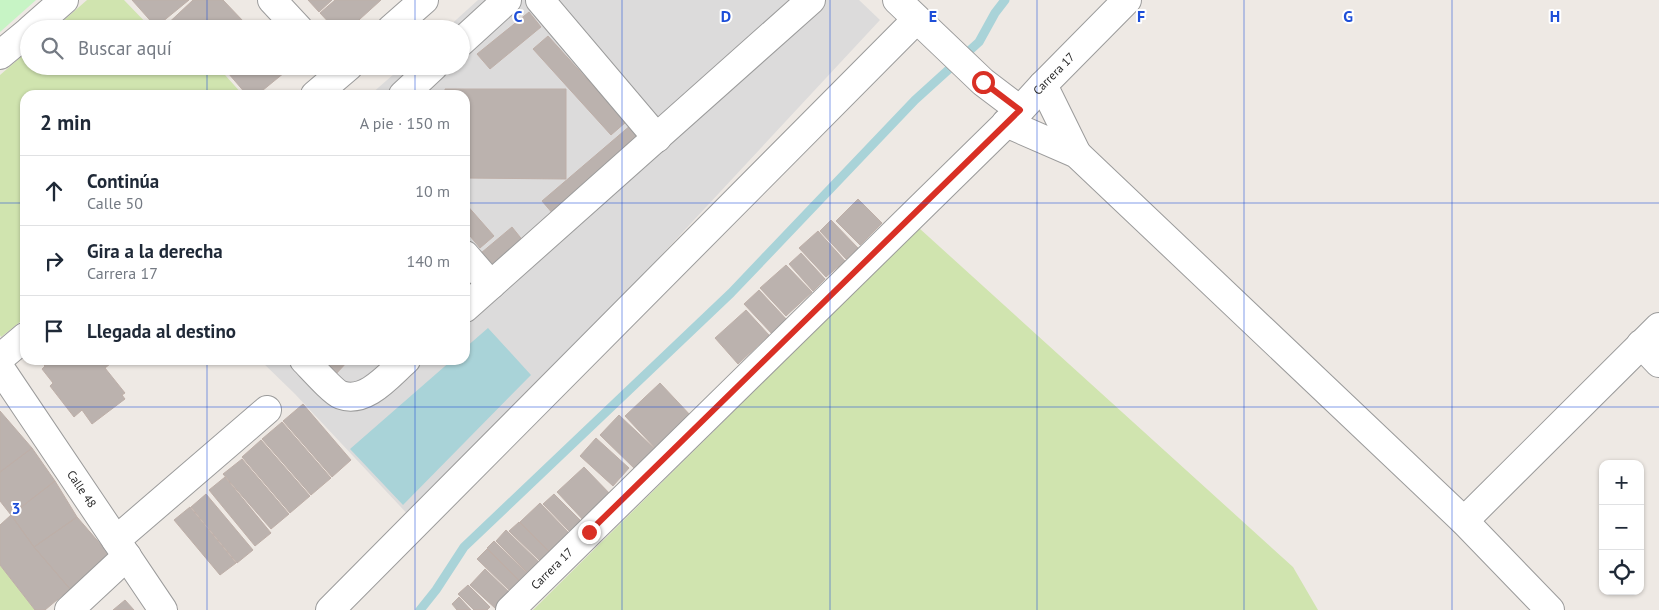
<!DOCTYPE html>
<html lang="es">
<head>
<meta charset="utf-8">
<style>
	:root { --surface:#fff; --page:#f2f2f3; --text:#1f2937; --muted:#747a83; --line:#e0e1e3 }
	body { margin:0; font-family:"PT Sans",sans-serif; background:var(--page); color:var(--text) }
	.controls { position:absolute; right:15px; bottom:15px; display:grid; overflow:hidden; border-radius:10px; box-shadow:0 1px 4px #0004 }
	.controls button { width:45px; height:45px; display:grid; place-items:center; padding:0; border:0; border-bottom:1px solid var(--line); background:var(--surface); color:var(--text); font:25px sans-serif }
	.stop { position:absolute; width:15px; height:15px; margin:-11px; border:4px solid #d93025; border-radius:50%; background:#fff }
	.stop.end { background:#d93025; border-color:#fff; box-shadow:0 1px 5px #0008 }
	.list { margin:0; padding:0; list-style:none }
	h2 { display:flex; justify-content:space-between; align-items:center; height:65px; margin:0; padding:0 20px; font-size:21px }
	h2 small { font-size:16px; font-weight:400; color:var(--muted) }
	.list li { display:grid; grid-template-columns:32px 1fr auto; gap:15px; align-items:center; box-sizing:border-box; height:70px; padding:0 20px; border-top:1px solid var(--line) }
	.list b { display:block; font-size:19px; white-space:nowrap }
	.list p { margin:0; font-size:16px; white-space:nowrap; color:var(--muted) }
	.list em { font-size:16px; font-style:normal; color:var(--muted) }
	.icon { flex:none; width:28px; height:28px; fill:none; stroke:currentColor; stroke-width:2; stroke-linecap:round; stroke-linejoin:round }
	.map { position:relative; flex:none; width:1659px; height:610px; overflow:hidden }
	.search { position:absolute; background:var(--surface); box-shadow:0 1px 4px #0004; left:20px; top:20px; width:450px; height:55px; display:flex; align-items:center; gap:12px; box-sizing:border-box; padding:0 18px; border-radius:28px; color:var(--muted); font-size:19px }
	.panel { position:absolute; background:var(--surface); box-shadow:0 1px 4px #0004; left:20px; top:90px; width:450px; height:275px; border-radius:15px }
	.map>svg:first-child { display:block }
	.residential { fill:#dcdbdb }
	.grass { fill:#d0e4af }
	.park { fill:#c7f4c5 }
	.water { fill:#a9d3d8 }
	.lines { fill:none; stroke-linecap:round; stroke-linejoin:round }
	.stream { stroke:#a9d3d8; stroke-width:9 }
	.building { fill:#bbb2ae; stroke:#beafa8 }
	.minor-casing { stroke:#9b9b9b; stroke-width:30 }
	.minor { stroke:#fff; stroke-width:28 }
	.route { stroke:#d93025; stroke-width:6 }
	.grid { fill:none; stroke:#1d4ed8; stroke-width:1; stroke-opacity:0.55 }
	.labels { text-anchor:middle; stroke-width:4; stroke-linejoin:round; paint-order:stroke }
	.street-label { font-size:12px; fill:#1e1e1e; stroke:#fff }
	.grid-label { font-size:16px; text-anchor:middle; font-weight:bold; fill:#1d4ed8; stroke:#fff; stroke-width:4; stroke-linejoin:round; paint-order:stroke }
</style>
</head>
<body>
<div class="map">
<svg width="1659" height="610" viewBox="0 0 1659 610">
	<rect width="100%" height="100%" fill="#eee9e4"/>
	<path class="residential" d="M 478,0 L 859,0 L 880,20 L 414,521 L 295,394 L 260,360 L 465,360 L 465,95 L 370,95 L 403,66 L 461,66 L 461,29 L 446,29 Z"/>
	<path class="grass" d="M 87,0 L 124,0 L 152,29 L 54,29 Z
		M 29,50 L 29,66 L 190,66 L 196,72 L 203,66 L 217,66 L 243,95 L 25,95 L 25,318 L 1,337 L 0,335 L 0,75 Z
		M 919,228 L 1293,567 L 1318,610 L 533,610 Z
		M 0,565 L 35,610 L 0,610 Z"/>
	<path class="park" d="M 0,0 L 36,0 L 0,32 Z"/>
	<path class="water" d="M 488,328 L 531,375 L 403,505 L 350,449 L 452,360 L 465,360 L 465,348 Z"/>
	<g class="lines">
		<path class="stream" d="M 420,610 L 436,590 L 464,547 L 731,293 L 915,100 L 979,42 L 995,13 L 1005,0"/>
	</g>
	<path class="building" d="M 132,0 L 189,0 L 156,27 Z
		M 193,0 L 223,0 L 244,22 L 238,29 L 162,29 Z
		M 308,0 L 332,0 L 319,12 Z
		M 335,0 L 381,0 L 349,29 L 335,29 L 320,13 Z
		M 529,12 L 541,27 L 490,69 L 477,54 Z
		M 548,36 L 626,122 L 611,135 L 533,49 Z
		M 222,66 L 289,66 L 290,68 L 257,95 L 247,95 Z
		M 445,89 L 566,89 L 566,179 L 465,178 L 465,95 L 445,95 Z
		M 631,125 L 644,140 L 554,215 L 542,201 Z
		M 858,199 L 882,223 L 860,245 L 836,221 Z
		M 465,203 L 494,236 L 480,248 L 465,230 Z
		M 831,220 L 858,248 L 846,259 L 820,231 Z
		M 512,227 L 524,242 L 493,268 L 481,253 Z
		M 818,231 L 845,261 L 826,277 L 799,248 Z
		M 801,253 L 825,279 L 813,291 L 789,264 Z
		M 786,265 L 812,292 L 786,316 L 760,288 Z
		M 465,272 L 475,283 L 465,291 Z
		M 759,290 L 788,321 L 773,335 L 744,304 Z
		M 746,310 L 769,335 L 738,364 L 715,338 Z
		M 46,360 L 115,360 L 105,368 L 125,393 L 122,395 L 125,399 L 92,424 L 82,410 L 74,417 L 50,386 L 53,383 L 42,369 L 45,366 L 42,363 Z
		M 318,360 L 347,360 L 348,361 L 335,375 Z
		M 660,383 L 692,417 L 656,449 L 625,416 Z
		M 303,404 L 351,460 L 332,477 L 283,421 Z
		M 0,411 L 32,448 L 0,472 Z
		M 619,415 L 656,450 L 636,470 L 600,435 Z
		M 282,422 L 331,478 L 311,495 L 262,439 Z
		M 596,438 L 629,468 L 613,486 L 580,456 Z
		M 261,440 L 310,496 L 290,513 L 242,457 Z
		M 32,448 L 55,481 L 11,515 L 0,501 L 0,472 Z
		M 242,459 L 289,514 L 271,529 L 223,474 Z
		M 584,467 L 613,497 L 586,523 L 557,492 Z
		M 225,477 L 271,533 L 255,546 L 209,490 Z
		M 55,481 L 77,517 L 34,547 L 11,515 Z
		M 206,494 L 253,550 L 237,563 L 191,507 Z
		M 554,494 L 581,521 L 570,532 L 543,504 Z
		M 540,503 L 569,533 L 549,551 L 520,522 Z
		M 190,507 L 236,563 L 220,575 L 174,520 Z
		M 11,515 L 34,547 L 70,589 L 45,610 L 35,610 L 0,565 L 0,525 Z
		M 77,517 L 109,554 L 70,589 L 34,547 Z
		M 519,522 L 551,554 L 542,563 L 509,531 Z
		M 506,530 L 542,565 L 531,576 L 496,541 Z
		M 494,541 L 531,577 L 523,584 L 487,548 Z
		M 487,549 L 523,585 L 513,594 L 477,559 Z
		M 485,569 L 511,594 L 496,609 L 470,585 Z
		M 468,585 L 490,607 L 487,610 L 474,610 L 458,594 Z
		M 459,597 L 471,610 L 457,610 L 452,604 Z
		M 125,600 L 134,610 L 113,610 Z"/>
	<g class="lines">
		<defs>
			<g id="minor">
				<path d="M 272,0 L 299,29"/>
				<path d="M 540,0 L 657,138"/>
				<path d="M 897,0 L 983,82 L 1020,110"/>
				<path d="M 31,29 L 64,0"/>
				<path d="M 391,29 L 424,0"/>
				<path d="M 461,42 L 507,0"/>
				<path d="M 0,55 L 29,31"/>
				<path d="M 1043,85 L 1077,154"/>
				<path d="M 315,95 L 349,66"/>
				<path d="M 403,95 L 434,66"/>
				<path d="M 1006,123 L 1077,154 L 1464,521 L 1550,610"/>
				<path d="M 465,255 L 491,285"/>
				<path d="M 465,308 L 811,0"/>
				<path d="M 1641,344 L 1659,363"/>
				<path d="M 0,358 L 25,337"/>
				<path d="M 304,360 C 311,367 333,392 341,395 C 366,404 389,375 406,360"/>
				<path id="s1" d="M 0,368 L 163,610"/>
				<path d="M 1464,521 L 1659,327"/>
				<path d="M 116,540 L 267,410"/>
				<path d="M 69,610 L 127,556"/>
				<path d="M 330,610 L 916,20"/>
				<path id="s2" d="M 510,610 L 1020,110 L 1043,85 L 1127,0"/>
			</g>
		</defs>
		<use href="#minor" class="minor-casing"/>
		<use href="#minor" class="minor"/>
	</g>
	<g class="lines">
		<path class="route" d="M 589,532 L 1020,110 L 983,82"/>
	</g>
	<path class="grid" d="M 207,0 L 207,29M 415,0 L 415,29M 622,0 L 622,610M 830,0 L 830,610M 1037,0 L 1037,610M 1244,0 L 1244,610M 1452,0 L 1452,610M 207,66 L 207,95M 415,66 L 415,95M 0,203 L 25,203M 465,203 L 1659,203M 207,360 L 207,610M 415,360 L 415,610M 0,407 L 1659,407"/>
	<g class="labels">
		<g class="street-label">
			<text dy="4" stroke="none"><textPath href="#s2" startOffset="764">Carrera 17</textPath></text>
			<text dy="4" stroke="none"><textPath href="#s1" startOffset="146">Calle 48</textPath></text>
			<text dy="4" stroke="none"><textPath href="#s2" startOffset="59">Carrera 17</textPath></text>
		</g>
	</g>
	<g class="grid-label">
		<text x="518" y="22">C</text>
		<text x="726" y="22">D</text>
		<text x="933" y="22">E</text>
		<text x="1141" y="22">F</text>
		<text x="1348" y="22">G</text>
		<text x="1555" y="22">H</text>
		<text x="16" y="514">3</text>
	</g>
</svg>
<div class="controls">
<button>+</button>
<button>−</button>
<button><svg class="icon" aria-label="locate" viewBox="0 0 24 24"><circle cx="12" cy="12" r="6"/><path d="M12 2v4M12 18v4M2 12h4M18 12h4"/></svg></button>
</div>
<div class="stop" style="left:983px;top:82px"></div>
<div class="stop end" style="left:589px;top:532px"></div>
<div class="search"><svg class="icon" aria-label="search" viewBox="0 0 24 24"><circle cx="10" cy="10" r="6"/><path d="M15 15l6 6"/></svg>Buscar aquí</div>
<section class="panel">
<h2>2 min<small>A pie · 150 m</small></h2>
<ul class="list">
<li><svg class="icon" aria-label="ahead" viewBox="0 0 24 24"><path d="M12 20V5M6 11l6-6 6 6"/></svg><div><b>Continúa</b><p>Calle 50</p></div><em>10 m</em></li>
<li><svg class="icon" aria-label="right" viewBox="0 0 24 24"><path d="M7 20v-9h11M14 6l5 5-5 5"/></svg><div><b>Gira a la derecha</b><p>Carrera 17</p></div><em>140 m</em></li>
<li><svg class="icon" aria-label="arrive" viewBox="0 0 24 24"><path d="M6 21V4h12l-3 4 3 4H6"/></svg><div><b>Llegada al destino</b></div></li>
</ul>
</section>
</div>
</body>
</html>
